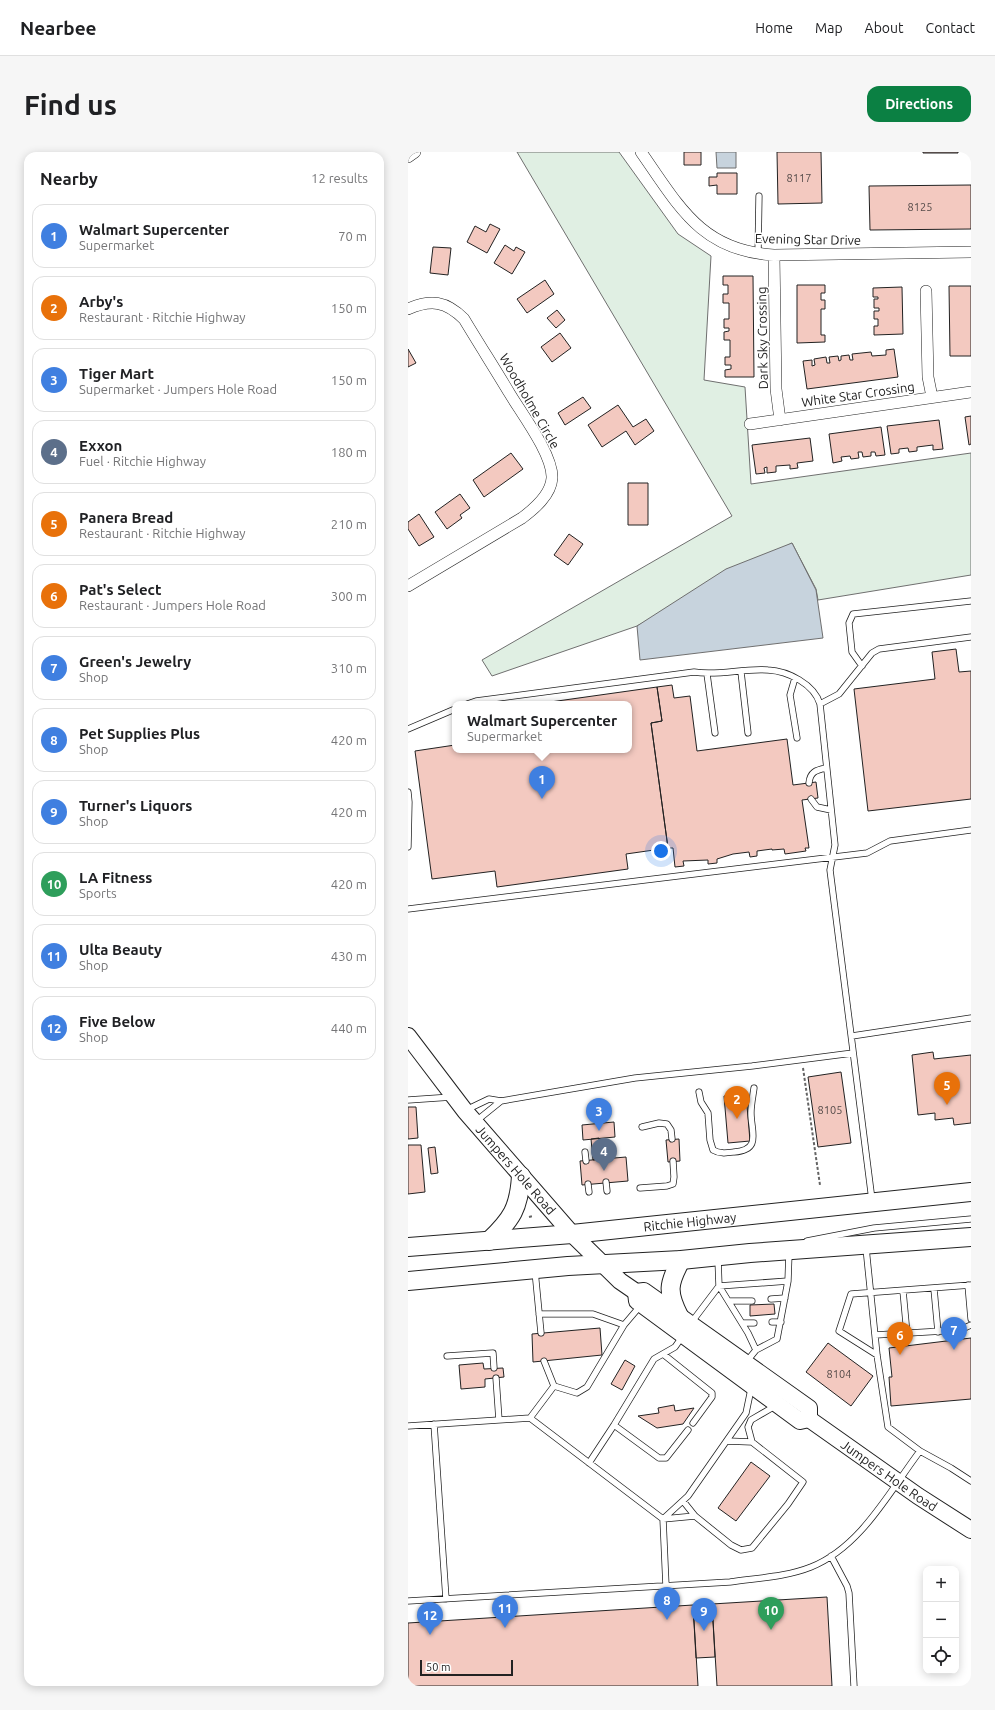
<!DOCTYPE html>
<html lang="en">
<head>
<meta charset="utf-8">
<style>
	:root { --surface:#fff; --page:#f6f6f6; --text:#202124; --muted:#757577; --line:#e0e0e0; --accent:#0b8043 }
	body { margin:0; font-family:Ubuntu,sans-serif; background:var(--page); color:var(--text) }
	.controls { position:absolute; right:12px; bottom:12px; display:grid; overflow:hidden; border-radius:8px; box-shadow:0 2px 10px #0003 }
	.controls button { width:36px; height:36px; display:grid; place-items:center; padding:0; border:0; border-bottom:1px solid var(--line); background:var(--surface); color:var(--text); font:20px sans-serif }
	.scale { position:absolute; left:12px; bottom:10px; width:93px; box-sizing:border-box; padding-left:4px; border:2px solid #222; border-top:0; font-size:11px; line-height:14px; white-space:nowrap; color:#222; -webkit-text-stroke:3px #fff; paint-order:stroke }
	.you { position:absolute; left:253px; top:699px; width:14px; height:14px; margin:-10px; border:3px solid #fff; border-radius:50%; background:#1a73e8; box-shadow:0 0 0 6px #1a73e833 }
	.badge { display:grid; place-items:center; width:26px; height:26px; border-radius:50%; background:var(--accent); color:#fff; font-size:13px; font-weight:700 }
	.pin { position:absolute; translate:-50% -33px; filter:drop-shadow(0 1px 2px #0008) }
	.pin::after { content:''; position:absolute; top:21px; width:14px; height:12px; background:inherit; clip-path:polygon(0 0,100% 0,50% 100%) }
	.popup { position:absolute; left:44px; top:549px; width:180px; height:52px; box-sizing:border-box; display:grid; place-content:center; border-radius:8px; background:var(--surface); filter:drop-shadow(0 1px 3px #0005); font-size:13px; white-space:nowrap; color:var(--muted) }
	.popup b { font-size:15px; color:var(--text) }
	.popup::after { content:''; position:absolute; left:50%; top:100%; margin-left:-8px; border:8px solid transparent; border-top-color:var(--surface) }
	.list { margin:0; padding:0; list-style:none }
	h2 { display:flex; justify-content:space-between; align-items:center; height:52px; margin:0; padding:0 16px; font-size:17px }
	h2 small { font-size:13px; font-weight:400; color:var(--muted) }
	.list li { display:grid; grid-template-columns:26px 1fr auto; gap:12px; align-items:center; box-sizing:border-box; height:64px; margin:0 8px 8px; padding:0 8px; border:1px solid var(--line); border-radius:12px }
	.list b { display:block; font-size:15px; white-space:nowrap }
	.list p { margin:0; font-size:13px; white-space:nowrap; color:var(--muted) }
	.list em { font-size:13px; font-style:normal; color:var(--muted) }
	.icon { flex:none; width:22px; height:22px; fill:none; stroke:currentColor; stroke-width:2; stroke-linecap:round; stroke-linejoin:round }
	.map { position:relative; flex:none; width:563px; height:1534px; overflow:hidden; border-radius:12px }
	header { display:flex; align-items:center; gap:24px; box-sizing:border-box; height:56px; padding:0 20px; background:var(--surface); border-bottom:1px solid var(--line) }
	header strong { font-size:19px }
	nav { display:flex; gap:22px; margin-inline-start:auto; font-size:14px }
	.intro { display:flex; align-items:center; justify-content:space-between; box-sizing:border-box; height:96px; padding:0 24px }
	h1 { margin:0; font-size:28px }
	.button { padding:10px 18px; border-radius:12px; background:var(--accent); color:#fff; font-size:14px; font-weight:700 }
	main { display:flex; gap:24px; padding:0 24px }
	aside { flex:1; background:var(--surface); border-radius:12px; box-shadow:0 2px 10px #0003 }
	.map>svg:first-child { display:block }
	.green { fill:#e0efe3; stroke:#6f6f6f }
	.water { fill:#c7d3dd; stroke:#6f6f6f }
	.building { fill:#f3c9c0; stroke:#222 }
	.lines { fill:none; stroke-linecap:round; stroke-linejoin:round }
	.service-casing { stroke:#222; stroke-width:7 }
	.minor-casing { stroke:#222; stroke-width:12 }
	.secondary-casing { stroke:#222; stroke-width:18 }
	.primary-casing { stroke:#222; stroke-width:20 }
	.path { stroke:#646464; stroke-width:2; stroke-dasharray:3 2; stroke-linecap:butt }
	.service { stroke:#fff; stroke-width:5.5 }
	.minor { stroke:#fff; stroke-width:11 }
	.secondary { stroke:#fff; stroke-width:16 }
	.primary { stroke:#fff; stroke-width:18 }
	.labels { text-anchor:middle; stroke-width:3; stroke-linejoin:round; paint-order:stroke }
	.number-label { font-size:11px; fill:#564c4a }
	.street-label { font-size:13px; fill:#222; stroke:#fff }
</style>
</head>
<body>
<header>
<strong>Nearbee</strong>
<nav><a>Home</a><a>Map</a><a>About</a><a>Contact</a></nav>
</header>
<div class="intro"><h1>Find us</h1><a class="button">Directions</a></div>
<main>
<aside>
<h2>Nearby<small>12 results</small></h2>
<ul class="list">
<li><span class="badge" style="background:#3f7fe0">1</span><div><b>Walmart Supercenter</b><p>Supermarket</p></div><em>70 m</em></li>
<li><span class="badge" style="background:#e8710a">2</span><div><b>Arby's</b><p>Restaurant · Ritchie Highway</p></div><em>150 m</em></li>
<li><span class="badge" style="background:#3f7fe0">3</span><div><b>Tiger Mart</b><p>Supermarket · Jumpers Hole Road</p></div><em>150 m</em></li>
<li><span class="badge" style="background:#5c6f8a">4</span><div><b>Exxon</b><p>Fuel · Ritchie Highway</p></div><em>180 m</em></li>
<li><span class="badge" style="background:#e8710a">5</span><div><b>Panera Bread</b><p>Restaurant · Ritchie Highway</p></div><em>210 m</em></li>
<li><span class="badge" style="background:#e8710a">6</span><div><b>Pat's Select</b><p>Restaurant · Jumpers Hole Road</p></div><em>300 m</em></li>
<li><span class="badge" style="background:#3f7fe0">7</span><div><b>Green's Jewelry</b><p>Shop</p></div><em>310 m</em></li>
<li><span class="badge" style="background:#3f7fe0">8</span><div><b>Pet Supplies Plus</b><p>Shop</p></div><em>420 m</em></li>
<li><span class="badge" style="background:#3f7fe0">9</span><div><b>Turner's Liquors</b><p>Shop</p></div><em>420 m</em></li>
<li><span class="badge" style="background:#2e9e5b">10</span><div><b>LA Fitness</b><p>Sports</p></div><em>420 m</em></li>
<li><span class="badge" style="background:#3f7fe0">11</span><div><b>Ulta Beauty</b><p>Shop</p></div><em>430 m</em></li>
<li><span class="badge" style="background:#3f7fe0">12</span><div><b>Five Below</b><p>Shop</p></div><em>440 m</em></li>
</ul>
</aside>
<div class="map">
<svg width="563" height="1534" viewBox="0 0 563 1534">
	<rect width="100%" height="100%" fill="#fff"/>
	<path class="green" d="M 109,0 L 211,0 L 270,82 L 303,104 L 296,228 L 337,235 L 343,332 L 563,301 L 563,423 L 410,448 L 408,437 L 384,391 L 229,474 L 84,524 L 74,508 L 324,364 Z"/>
	<path class="water" d="M 308,0 L 328,0 L 328,16 L 309,16 Z
		M 384,391 L 408,438 L 415,486 L 232,508 L 229,474 L 318,417 Z"/>
	<path class="building" d="M 276,0 L 293,0 L 293,13 L 276,13 Z
		M 369,0 L 413,0 L 414,51 L 370,52 Z
		M 515,0 L 550,0 L 550,1 L 515,1 Z
		M 309,21 L 329,21 L 329,42 L 309,42 L 309,33 L 301,34 L 301,25 L 309,25 Z
		M 563,33 L 563,77 L 462,78 L 461,34 Z
		M 82,72 L 92,77 L 79,101 L 59,90 L 67,74 L 78,80 Z
		M 97,93 L 106,99 L 108,95 L 117,100 L 104,122 L 86,111 Z
		M 25,95 L 43,96 L 40,123 L 22,121 Z
		M 315,124 L 345,124 L 346,225 L 317,225 L 317,218 L 323,217 L 323,213 L 317,213 L 317,205 L 322,205 L 322,188 L 316,188 L 316,180 L 321,179 L 321,176 L 316,176 L 316,167 L 321,167 L 321,151 L 315,151 L 315,142 L 320,142 L 320,133 L 315,133 Z
		M 137,128 L 146,142 L 119,161 L 109,147 Z
		M 389,133 L 417,133 L 417,141 L 413,141 L 413,148 L 417,148 L 417,157 L 413,157 L 413,183 L 417,183 L 417,190 L 389,191 Z
		M 541,134 L 563,134 L 563,204 L 542,204 Z
		M 494,135 L 495,182 L 466,183 L 466,174 L 470,174 L 470,167 L 466,167 L 466,159 L 471,159 L 471,156 L 466,156 L 466,147 L 470,147 L 470,145 L 465,145 L 465,136 Z
		M 149,158 L 157,168 L 148,176 L 139,166 Z
		M 152,181 L 163,196 L 144,210 L 133,195 Z
		M 0,197 L 8,211 L 0,215 Z
		M 486,197 L 490,225 L 399,237 L 395,209 L 404,208 L 404,214 L 407,213 L 406,207 L 418,205 L 419,211 L 422,211 L 421,205 L 430,204 L 431,209 L 433,208 L 433,204 L 441,203 L 442,208 L 445,208 L 444,202 L 463,200 L 464,204 L 478,203 L 478,198 Z
		M 175,245 L 183,256 L 157,273 L 150,261 Z
		M 210,253 L 225,275 L 238,267 L 246,279 L 227,293 L 218,279 L 194,295 L 180,273 Z
		M 563,264 L 563,292 L 561,293 L 557,265 Z
		M 531,268 L 535,297 L 525,298 L 525,293 L 509,295 L 509,299 L 501,300 L 500,296 L 491,297 L 491,301 L 483,302 L 479,274 Z
		M 473,275 L 477,303 L 468,304 L 467,300 L 463,300 L 463,304 L 455,305 L 454,300 L 450,300 L 451,306 L 443,307 L 442,304 L 433,305 L 434,309 L 425,311 L 421,282 Z
		M 402,286 L 405,309 L 389,311 L 390,316 L 382,317 L 382,313 L 368,314 L 368,320 L 359,321 L 359,315 L 356,316 L 357,321 L 348,322 L 344,293 Z
		M 103,301 L 115,317 L 76,345 L 65,328 Z
		M 220,331 L 240,331 L 240,373 L 220,373 Z
		M 52,342 L 62,356 L 52,363 L 54,366 L 39,377 L 27,360 Z
		M 11,362 L 26,385 L 11,394 L 0,377 L 0,370 Z
		M 161,382 L 175,392 L 160,413 L 146,403 Z
		M 548,497 L 551,520 L 563,519 L 563,647 L 460,659 L 446,537 L 527,527 L 524,500 Z
		M 264,533 L 266,546 L 282,544 L 289,599 L 379,587 L 385,633 L 408,630 L 410,646 L 394,648 L 401,696 L 397,696 L 398,699 L 377,702 L 376,697 L 364,698 L 364,697 L 349,699 L 349,704 L 342,705 L 341,700 L 325,702 L 309,707 L 309,711 L 300,712 L 300,708 L 275,709 L 276,714 L 267,715 L 265,696 L 260,696 L 243,571 L 254,569 L 249,535 Z
		M 249,535 L 254,569 L 243,571 L 260,696 L 218,702 L 220,717 L 89,735 L 87,719 L 24,727 L 7,599 L 47,593 L 47,598 L 221,598 L 221,552 L 128,552 Z
		M 525,900 L 526,907 L 563,903 L 563,971 L 546,973 L 545,966 L 527,968 L 527,961 L 510,963 L 504,903 Z
		M 433,920 L 443,991 L 410,995 L 400,925 Z
		M 338,942 L 342,989 L 320,991 L 316,944 Z
		M 0,955 L 8,955 L 10,986 L 0,987 Z
		M 206,970 L 207,985 L 175,988 L 174,973 Z
		M 191,986 L 193,1007 L 185,1008 L 183,987 Z
		M 271,987 L 272,1009 L 260,1010 L 258,988 Z
		M 0,993 L 13,993 L 17,1040 L 0,1042 Z
		M 27,995 L 30,1021 L 23,1022 L 20,996 Z
		M 218,1005 L 220,1029 L 174,1033 L 172,1009 Z
		M 366,1152 L 367,1162 L 342,1164 L 342,1153 Z
		M 192,1176 L 194,1203 L 125,1210 L 124,1182 Z
		M 563,1186 L 563,1247 L 483,1254 L 481,1225 L 484,1225 L 481,1196 Z
		M 420,1191 L 465,1224 L 443,1254 L 398,1220 Z
		M 217,1208 L 227,1214 L 214,1238 L 203,1232 Z
		M 75,1211 L 76,1217 L 95,1216 L 96,1225 L 77,1227 L 77,1235 L 53,1237 L 51,1213 Z
		M 266,1253 L 267,1259 L 286,1256 L 275,1272 L 249,1276 L 230,1264 L 251,1261 L 250,1256 Z
		M 343,1310 L 362,1324 L 328,1369 L 310,1356 Z
		M 419,1445 L 424,1534 L 309,1534 L 304,1452 Z
		M 304,1452 L 307,1505 L 288,1506 L 285,1453 Z
		M 285,1453 L 290,1534 L 0,1534 L 0,1471 Z"/>
	<g class="lines">
		<defs>
			<path id="service" d="M 350,102 L 351,44
				M 454,514 L 444,500 L 441,471 L 445,462 L 563,449
				M 333,520 L 340,581
				M 299,522 L 307,581
				M 387,526 L 382,543 L 389,586
				M 59,552 L 68,549 L 286,520 C 311,524 335,516 360,518 C 380,519 406,532 412,552 L 427,693 L 422,718 L 464,1048
				M 412,552 L 431,542 L 464,501 L 471,497 L 563,485
				M 0,577 L 47,557
				M 401,631 C 402,620 408,618 418,616
				M 0,640 L 1,650 L 0,695
				M 403,647 L 409,655 L 423,658
				M 0,757 L 459,701 L 482,689 L 563,678
				M 444,884 L 563,866
				M 291,940 L 293,950 L 300,961 L 302,988 L 305,998 C 312,1002 318,1001 326,1000 C 354,998 343,980 343,961 C 343,952 345,944 346,936
				M 0,948 L 44,945
				M 58,958 L 81,947 L 93,949 L 227,926 L 344,914 L 445,901
				M 67,970 L 93,949
				M 234,975 L 251,971 L 259,972 L 263,978 L 264,987
				M 195,998 L 196,1007
				M 177,1000 L 178,1009
				M 198,1030 L 199,1039
				M 180,1032 L 181,1040
				M 232,1036 L 259,1034 L 265,1032 L 266,1025 L 265,1009
				M 399,1089 L 466,1076 L 563,1067
				M 127,1119 L 133,1181
				M 560,1133 L 563,1167
				M 311,1134 L 340,1181 L 348,1198
				M 311,1134 L 380,1129
				M 526,1137 L 530,1180
				M 495,1139 L 499,1182
				M 363,1147 L 377,1146
				M 321,1149 L 344,1149
				M 131,1162 L 185,1162 L 216,1173
				M 364,1170 L 373,1170
				M 283,1171 L 311,1134 L 310,1107
				M 334,1171 L 346,1171
				M 467,1183 L 552,1178 L 563,1173
				M 255,1202 L 304,1241 L 304,1245 L 285,1271
				M 469,1203 L 431,1179 L 443,1142 L 563,1133
				M 39,1204 L 85,1201 L 86,1216
				M 339,1209 L 348,1198 L 369,1187 L 380,1129 L 381,1101
				M 88,1226 L 91,1268
				M 146,1234 L 169,1241 L 179,1235 L 216,1173 L 233,1153
				M 122,1266 L 146,1234 L 136,1209
				M 26,1272 L 38,1447
				M 206,1273 L 251,1306 L 258,1306 L 280,1278
				M 0,1274 L 122,1266 L 255,1367 L 258,1434
				M 319,1289 L 344,1290
				M 512,1299 L 543,1316 L 563,1329
				M 181,1311 L 206,1273 L 246,1207 L 267,1195 L 274,1185
				M 275,1349 L 287,1364 L 323,1393 L 333,1398 L 344,1396 L 380,1352 L 395,1330 L 344,1290 L 340,1275 L 343,1268 L 367,1254
				M 255,1367 L 280,1344 L 338,1261 L 343,1237
				M 255,1367 L 287,1364
				M 423,1404 L 439,1434 L 441,1441 L 446,1534
				M 0,1449 L 322,1430 C 348,1426 378,1425 403,1415 C 453,1395 481,1340 512,1299 L 480,1275 L 469,1203 L 458,1096"/>
			<path id="minor" d="M 233,0 C 271,54 293,99 366,103 L 563,100
				M 0,5 L 7,0
				M 366,103 L 368,237 L 372,268
				M 518,139 L 520,225 L 524,245
				M 0,157 C 23,147 38,149 56,167 C 71,192 87,217 102,242 C 114,262 145,303 144,326 C 143,343 126,357 114,366 L 0,434
				M 342,272 L 563,240"/>
			<g id="secondary">
				<path id="s1" d="M 0,884 L 57,959 L 164,1082 L 212,1129 L 228,1140 L 236,1139 L 401,1256 L 401,1267"/>
				<path d="M 228,1140 L 229,1149 L 392,1269 L 401,1267"/>
				<path id="s2" d="M 401,1267 L 510,1344 L 563,1378"/>
			</g>
			<g id="primary">
				<path d="M 81,1089 C 104,1067 111,1056 113,1024"/>
				<path id="s3" d="M 0,1095 L 164,1082 L 563,1040"/>
				<path d="M 0,1129 L 160,1114 L 273,1108 L 342,1101 L 563,1085"/>
				<path d="M 271,1164 C 259,1140 260,1132 273,1108"/>
			</g>
		</defs>
		<use href="#service" class="service-casing"/>
		<use href="#minor" class="minor-casing"/>
		<use href="#secondary" class="secondary-casing"/>
		<use href="#primary" class="primary-casing"/>
		<path class="path" d="M 395,916 L 412,1033
			M 121,1065 L 125,1064"/>
		<use href="#service" class="service"/>
		<use href="#minor" class="minor"/>
		<use href="#secondary" class="secondary"/>
		<use href="#primary" class="primary"/>
	</g>
	<g class="labels">
		<g class="number-label">
			<text x="391" y="30">8117</text>
			<text x="512" y="59">8125</text>
			<text x="422" y="962">8105</text>
			<text x="431" y="1226">8104</text>
		</g>
		<g class="street-label">
			<text transform="translate(400 87) rotate(1)" y="5">Evening Star Drive</text>
			<text transform="translate(354 186) rotate(-91)" y="5">Dark Sky Crossing</text>
			<text transform="translate(450 242) rotate(-8)" y="5">White Star Crossing</text>
			<text transform="translate(122 249) rotate(60)" y="5">Woodholme Circle</text>
			<text dy="5" stroke="none"><textPath href="#s1" startOffset="172">Jumpers Hole Road</textPath></text>
			<text dy="5" stroke="none"><textPath href="#s3" startOffset="283">Ritchie Highway</textPath></text>
			<text dy="5" stroke="none"><textPath href="#s2" startOffset="98">Jumpers Hole Road</textPath></text>
		</g>
	</g>
</svg>
<div class="controls">
<button>+</button>
<button>−</button>
<button><svg class="icon" aria-label="locate" viewBox="0 0 24 24"><circle cx="12" cy="12" r="6"/><path d="M12 2v4M12 18v4M2 12h4M18 12h4"/></svg></button>
</div>
<div class="scale">50 m</div>
<div class="you"></div>
<div class="pin badge" style="left:134px;top:647px;background:#3f7fe0">1</div>
<div class="popup"><b>Walmart Supercenter</b>Supermarket</div>
<div class="pin badge" style="left:329px;top:967px;background:#e8710a">2</div>
<div class="pin badge" style="left:191px;top:979px;background:#3f7fe0">3</div>
<div class="pin badge" style="left:196px;top:1019px;background:#5c6f8a">4</div>
<div class="pin badge" style="left:539px;top:953px;background:#e8710a">5</div>
<div class="pin badge" style="left:492px;top:1203px;background:#e8710a">6</div>
<div class="pin badge" style="left:546px;top:1198px;background:#3f7fe0">7</div>
<div class="pin badge" style="left:259px;top:1468px;background:#3f7fe0">8</div>
<div class="pin badge" style="left:296px;top:1479px;background:#3f7fe0">9</div>
<div class="pin badge" style="left:363px;top:1478px;background:#2e9e5b">10</div>
<div class="pin badge" style="left:97px;top:1476px;background:#3f7fe0">11</div>
<div class="pin badge" style="left:22px;top:1483px;background:#3f7fe0">12</div>
</div>
</main>
</body>
</html>
